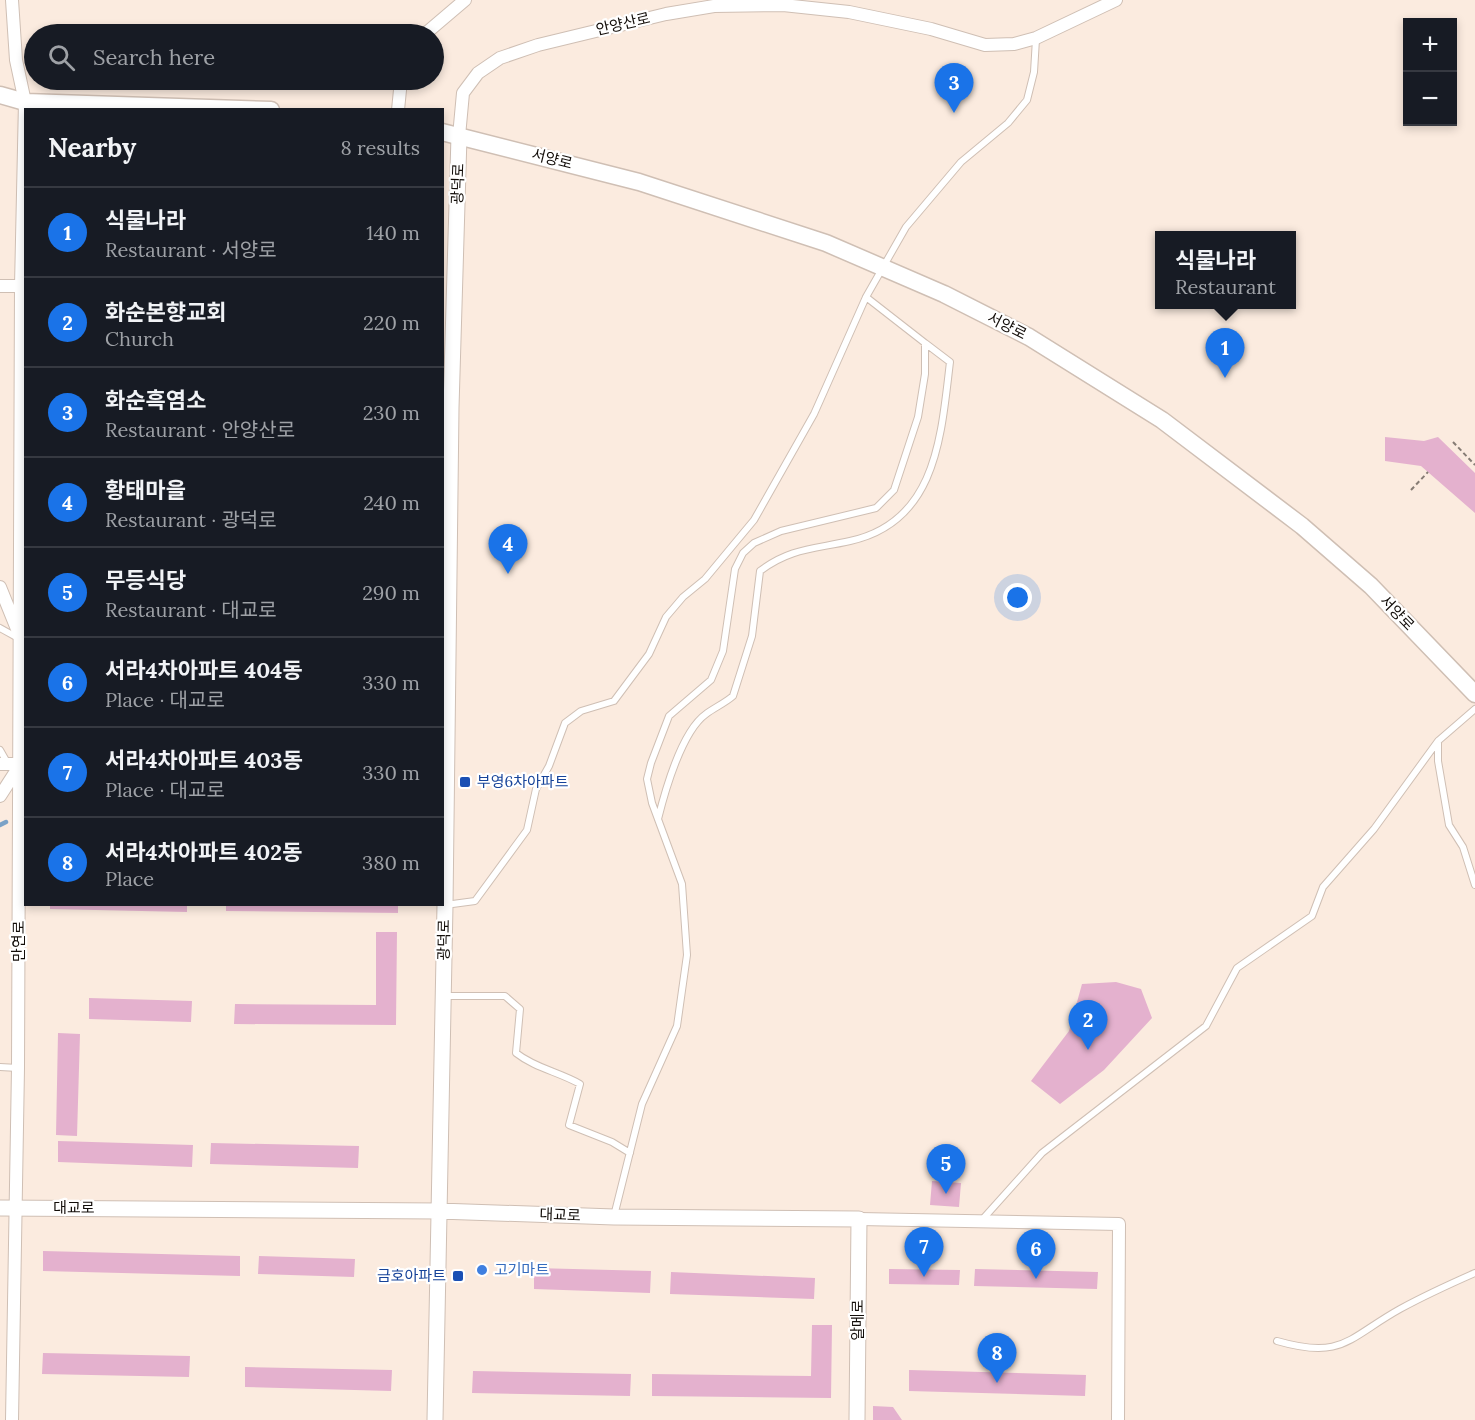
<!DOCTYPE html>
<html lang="en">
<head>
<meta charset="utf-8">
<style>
	:root { --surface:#171b24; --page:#20242c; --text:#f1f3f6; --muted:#9ea1a6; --line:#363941; --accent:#1a73e8 }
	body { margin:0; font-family:Lora,"Noto Sans KR",serif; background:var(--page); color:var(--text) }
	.controls { position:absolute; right:18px; top:18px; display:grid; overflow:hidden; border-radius:0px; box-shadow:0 3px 9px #0003 }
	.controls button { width:54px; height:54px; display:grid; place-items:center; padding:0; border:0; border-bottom:2px solid var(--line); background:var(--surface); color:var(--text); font:30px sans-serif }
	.you { position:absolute; left:1018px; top:598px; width:21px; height:21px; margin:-15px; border:4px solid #fff; border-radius:50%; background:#1a73e8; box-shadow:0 0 0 9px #1a73e833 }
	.badge { display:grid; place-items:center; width:39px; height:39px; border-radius:50%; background:var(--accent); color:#fff; font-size:20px; font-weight:700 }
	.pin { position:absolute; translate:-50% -50px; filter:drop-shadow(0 2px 3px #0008) }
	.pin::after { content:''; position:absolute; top:32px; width:21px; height:18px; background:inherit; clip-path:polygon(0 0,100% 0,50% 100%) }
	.popup { position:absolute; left:1155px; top:231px; width:141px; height:78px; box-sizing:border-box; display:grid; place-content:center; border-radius:0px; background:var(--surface); filter:drop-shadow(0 2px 4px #0005); font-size:20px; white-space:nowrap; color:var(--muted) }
	.popup b { font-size:22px; color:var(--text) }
	.popup::after { content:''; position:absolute; left:50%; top:100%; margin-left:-12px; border:12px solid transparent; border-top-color:var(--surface) }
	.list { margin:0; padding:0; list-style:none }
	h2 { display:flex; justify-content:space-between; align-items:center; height:78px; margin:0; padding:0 24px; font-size:26px }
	h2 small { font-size:20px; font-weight:400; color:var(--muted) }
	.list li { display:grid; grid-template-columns:39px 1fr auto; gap:18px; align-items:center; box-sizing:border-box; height:90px; padding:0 24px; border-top:2px solid var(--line) }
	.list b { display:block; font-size:22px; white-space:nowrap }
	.list p { margin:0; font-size:20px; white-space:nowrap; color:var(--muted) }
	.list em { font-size:20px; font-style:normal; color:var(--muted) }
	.icon { flex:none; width:33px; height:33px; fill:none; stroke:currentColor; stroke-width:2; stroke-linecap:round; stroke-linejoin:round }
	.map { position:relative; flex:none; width:1475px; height:1420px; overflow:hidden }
	.search { position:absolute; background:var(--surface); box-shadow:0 3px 9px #0003; left:24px; top:24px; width:420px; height:66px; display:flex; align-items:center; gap:15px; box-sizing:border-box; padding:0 21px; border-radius:33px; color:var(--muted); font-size:22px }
	.panel { position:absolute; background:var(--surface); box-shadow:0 3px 9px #0003; left:24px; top:108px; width:420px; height:798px; border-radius:0px }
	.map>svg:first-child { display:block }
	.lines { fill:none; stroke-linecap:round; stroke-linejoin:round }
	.stream { stroke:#7aa2c7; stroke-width:4.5 }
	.building { fill:#e4b1ce }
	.service-casing { stroke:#cfbfb4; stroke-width:8 }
	.minor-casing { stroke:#cfbfb4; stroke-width:14 }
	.tertiary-casing { stroke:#cfbfb4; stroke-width:17 }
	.secondary-casing { stroke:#cfbfb4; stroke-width:19 }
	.path { stroke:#867c74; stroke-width:2; stroke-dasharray:4.5 3; stroke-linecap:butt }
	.service { stroke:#fff; stroke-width:6 }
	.minor { stroke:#fff; stroke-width:12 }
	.tertiary { stroke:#fff; stroke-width:15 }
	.secondary { stroke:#fff; stroke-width:16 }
	.transit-dot { fill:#1a4fb4; stroke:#fff; stroke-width:2 }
	.shop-dot { fill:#3f7fe0; stroke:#fff; stroke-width:2 }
	.labels { text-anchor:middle; stroke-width:4.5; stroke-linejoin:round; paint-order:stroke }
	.street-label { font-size:15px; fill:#120d09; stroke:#fff }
	.transit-label { font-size:15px; fill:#164399; stroke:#fff; text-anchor:start }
	.shop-label { font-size:15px; fill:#366cbe; stroke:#fff; text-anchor:start }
</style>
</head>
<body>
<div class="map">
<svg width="1475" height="1420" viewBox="0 0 1475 1420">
	<rect width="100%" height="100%" fill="#fbebdf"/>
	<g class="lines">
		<path class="stream" d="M 0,825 L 6,822"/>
	</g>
	<path class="building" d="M 1385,437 L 1424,441 L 1438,437 L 1475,473 L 1475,513 L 1421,466 L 1385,461 Z
		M 50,904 L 187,904 L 187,912 L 50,909 Z
		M 226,904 L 398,904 L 398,913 L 226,911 Z
		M 376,932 L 397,932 L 396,1025 L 234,1024 L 235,1004 L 376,1005 Z
		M 1116,982 L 1141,989 L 1152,1018 L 1104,1070 L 1060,1104 L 1031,1081 L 1069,1031 L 1082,984 Z
		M 89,998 L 192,1001 L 191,1022 L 89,1019 Z
		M 58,1033 L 80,1034 L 77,1136 L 56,1135 Z
		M 58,1141 L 193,1145 L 192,1167 L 58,1162 Z
		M 211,1143 L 359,1146 L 358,1168 L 210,1164 Z
		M 932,1181 L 961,1183 L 959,1207 L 930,1205 Z
		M 43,1251 L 240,1256 L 240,1276 L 43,1271 Z
		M 259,1256 L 355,1259 L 354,1277 L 258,1274 Z
		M 534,1268 L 651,1271 L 650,1293 L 534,1289 Z
		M 889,1269 L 960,1270 L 959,1285 L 889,1284 Z
		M 975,1269 L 1098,1272 L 1097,1289 L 974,1286 Z
		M 671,1272 L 815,1278 L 814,1299 L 670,1294 Z
		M 812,1325 L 832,1325 L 831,1398 L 652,1396 L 652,1374 L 811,1376 Z
		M 43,1353 L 190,1356 L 189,1377 L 42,1374 Z
		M 245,1367 L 392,1370 L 391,1391 L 245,1387 Z
		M 909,1370 L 1086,1375 L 1085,1396 L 909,1391 Z
		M 473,1371 L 631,1374 L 630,1396 L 472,1393 Z
		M 873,1406 L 893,1407 L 902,1420 L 873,1420 Z"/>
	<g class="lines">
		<defs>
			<path id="service" d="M 0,628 L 18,638
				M 1475,709 L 1438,741 L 1438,761 L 1449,825 L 1463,847 L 1475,885
				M 0,750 L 8,764
				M 658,819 C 665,791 682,731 706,714 C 714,708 725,703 733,696 L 752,636 L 760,571 C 790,548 815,549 850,541 C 937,522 941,436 950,362 L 925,343
				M 445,905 L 475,901 L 527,830 L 536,789 L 549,766 L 565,723 L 581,711 L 614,701 L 649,654 L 666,617 L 683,597 L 705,579 L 754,520 L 814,414 L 866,297 L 906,227 L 961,162 L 1008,123 L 1027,100 L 1034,72 L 1036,39
				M 443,996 L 505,996 L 520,1009 L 516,1053 C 535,1068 559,1072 580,1084 L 569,1125 L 612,1142 L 630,1153
				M 0,1067 L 18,1068
				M 614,1216 L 642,1104 L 677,1026 L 687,955 L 682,884 L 652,803 L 647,779 L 651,763 L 669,716 L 711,680 L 723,651 L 735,569 L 743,553 L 754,543 L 781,531 L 876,508 L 894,490 L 918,417 L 925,374 L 925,343 L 866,297
				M 981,1221 L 1042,1153 L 1206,1026 L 1237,968 L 1312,916 L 1323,887 L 1374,829 L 1438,741
				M 1277,1341 C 1343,1360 1348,1338 1400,1309 C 1424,1296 1450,1284 1475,1273"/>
			<path id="minor" d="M 425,34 L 465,0
				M 398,110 L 401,80
				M 459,136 L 463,93 L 478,73 L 500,58 L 538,45 L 666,14 L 714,6 L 783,5 L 849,12 L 931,29 L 985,45 L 1014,44 L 1036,38 L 1116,0
				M 0,286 L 21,286
				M 0,587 L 19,634
				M 0,764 L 21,764
				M 0,796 L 20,765
				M 859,1219 L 1119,1224 L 1118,1420
				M 12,1420 L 18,1068 L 21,286 L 25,102 L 16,60 L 12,0"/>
			<path id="tertiary" d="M 0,1208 L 439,1211 L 614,1217 L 859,1219 L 857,1420
				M 435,1420 L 445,905 L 451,408 L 459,136"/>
			<path id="secondary" d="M 0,95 L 25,102 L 271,110
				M 442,132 L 639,182 L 826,243 L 944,294 L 1029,337 L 1162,420 L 1302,526 L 1371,586 L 1475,694"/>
		</defs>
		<use href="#service" class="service-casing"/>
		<use href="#minor" class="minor-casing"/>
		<use href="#tertiary" class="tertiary-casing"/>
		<use href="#secondary" class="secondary-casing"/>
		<path class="path" d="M 1453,442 L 1475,465
			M 1411,490 L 1428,472"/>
		<use href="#service" class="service"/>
		<use href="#minor" class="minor"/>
		<use href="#tertiary" class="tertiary"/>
		<use href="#secondary" class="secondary"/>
	</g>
	<g class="transit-dot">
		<rect x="459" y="776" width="12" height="12" rx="3"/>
		<rect x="452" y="1270" width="12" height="12" rx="3"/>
	</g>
	<circle class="shop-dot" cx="482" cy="1270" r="6"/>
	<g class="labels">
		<g class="street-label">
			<text transform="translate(623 24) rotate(-13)" y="5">안양산로</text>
			<text transform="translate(552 159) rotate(14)" y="5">서양로</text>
			<text transform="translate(458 184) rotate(-88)" y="5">광덕로</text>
			<text transform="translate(1007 326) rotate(27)" y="5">서양로</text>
			<text transform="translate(1397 613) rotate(46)" y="5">서양로</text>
			<text transform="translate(444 940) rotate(-89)" y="5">광덕로</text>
			<text transform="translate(19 941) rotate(-90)" y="5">만연로</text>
			<text x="74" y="1213">대교로</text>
			<text transform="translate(560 1215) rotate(2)" y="5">대교로</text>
			<text transform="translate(858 1320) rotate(-90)" y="5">알메로</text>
		</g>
		<g class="transit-label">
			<text x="477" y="787">부영6차아파트</text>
			<text x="446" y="1281" text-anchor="end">금호아파트</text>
		</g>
		<g class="shop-label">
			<text x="494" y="1275">고기마트</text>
		</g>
	</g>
</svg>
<div class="controls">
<button>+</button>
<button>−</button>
</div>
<div class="you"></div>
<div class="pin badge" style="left:1225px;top:378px">1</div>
<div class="popup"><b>식물나라</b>Restaurant</div>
<div class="pin badge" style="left:1088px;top:1050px">2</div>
<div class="pin badge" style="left:954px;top:113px">3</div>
<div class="pin badge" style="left:508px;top:574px">4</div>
<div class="pin badge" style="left:946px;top:1194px">5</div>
<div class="pin badge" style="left:1036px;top:1279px">6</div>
<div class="pin badge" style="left:924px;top:1277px">7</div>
<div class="pin badge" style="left:997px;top:1383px">8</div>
<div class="search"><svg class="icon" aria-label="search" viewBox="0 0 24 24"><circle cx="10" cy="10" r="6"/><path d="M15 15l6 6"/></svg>Search here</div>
<section class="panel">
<h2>Nearby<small>8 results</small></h2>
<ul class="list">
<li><span class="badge">1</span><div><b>식물나라</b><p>Restaurant · 서양로</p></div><em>140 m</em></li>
<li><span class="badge">2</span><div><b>화순본향교회</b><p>Church</p></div><em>220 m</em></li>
<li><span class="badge">3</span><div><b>화순흑염소</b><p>Restaurant · 안양산로</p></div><em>230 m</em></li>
<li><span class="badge">4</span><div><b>황태마을</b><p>Restaurant · 광덕로</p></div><em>240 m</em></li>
<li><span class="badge">5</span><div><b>무등식당</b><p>Restaurant · 대교로</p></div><em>290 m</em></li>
<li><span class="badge">6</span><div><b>서라4차아파트 404동</b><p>Place · 대교로</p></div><em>330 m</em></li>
<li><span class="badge">7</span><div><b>서라4차아파트 403동</b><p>Place · 대교로</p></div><em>330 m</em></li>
<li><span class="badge">8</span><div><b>서라4차아파트 402동</b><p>Place</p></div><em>380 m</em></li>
</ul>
</section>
</div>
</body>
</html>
